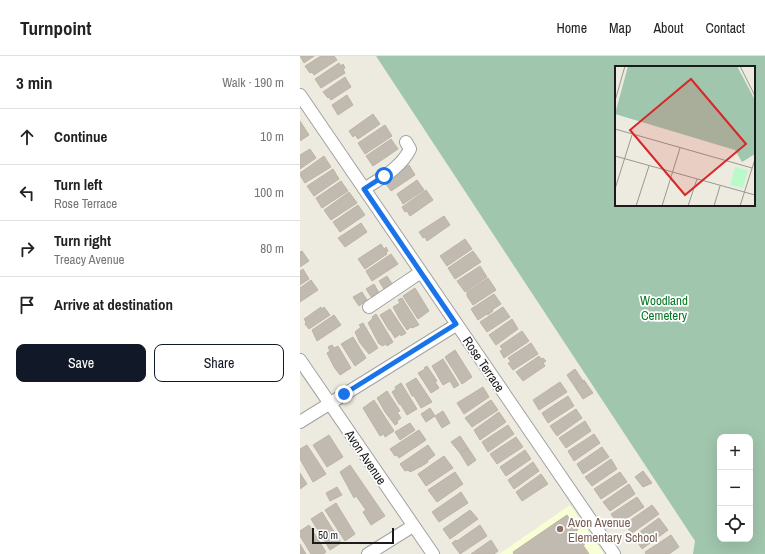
<!DOCTYPE html>
<html lang="en">
<head>
<meta charset="utf-8">
<style>
	:root { --surface:#fff; --page:#f6f6f6; --text:#222; --muted:#767676; --line:#e0e0e0; --accent:#111827 }
	body { margin:0; font-family:"Archivo Narrow",sans-serif; background:var(--page); color:var(--text) }
	.controls { position:absolute; right:12px; bottom:12px; display:grid; overflow:hidden; border-radius:8px; box-shadow:0 4px 16px #0002 }
	.controls button { width:36px; height:36px; display:grid; place-items:center; padding:0; border:0; border-bottom:1px solid var(--line); background:var(--surface); color:var(--text); font:20px sans-serif }
	.scale { position:absolute; left:12px; bottom:10px; width:82px; box-sizing:border-box; padding-left:4px; border:2px solid #1b1b1b; border-top:0; font-size:11px; line-height:14px; white-space:nowrap; color:#1b1b1b; -webkit-text-stroke:3px #fff; paint-order:stroke }
	.stop { position:absolute; width:12px; height:12px; margin:-9px; border:3px solid #1a73e8; border-radius:50%; background:#fff }
	.stop.end { background:#1a73e8; border-color:#fff; box-shadow:0 1px 4px #0008 }
	.list { margin:0; padding:0; list-style:none }
	h2 { display:flex; justify-content:space-between; align-items:center; height:52px; margin:0; padding:0 16px; font-size:17px }
	h2 small { font-size:13px; font-weight:400; color:var(--muted) }
	.list li { display:grid; grid-template-columns:26px 1fr auto; gap:12px; align-items:center; box-sizing:border-box; height:56px; padding:0 16px; border-top:1px solid var(--line) }
	.list b { display:block; font-size:15px; white-space:nowrap }
	.list p { margin:0; font-size:13px; white-space:nowrap; color:var(--muted) }
	.list em { font-size:13px; font-style:normal; color:var(--muted) }
	.actions { display:flex; gap:8px; padding:12px 16px }
	.actions a { flex:1; padding:9px 0; border:1px solid var(--accent); border-radius:8px; text-align:center; font-size:14px; color:var(--accent) }
	.actions .main { background:var(--accent); color:#fff }
	.icon { flex:none; width:22px; height:22px; fill:none; stroke:currentColor; stroke-width:2; stroke-linecap:round; stroke-linejoin:round }
	.map { position:relative; flex:none; width:465px; height:498px; overflow:hidden }
	header { display:flex; align-items:center; gap:24px; box-sizing:border-box; height:56px; padding:0 20px; background:var(--surface); border-bottom:1px solid var(--line) }
	header strong { font-size:19px }
	nav { display:flex; gap:22px; margin-inline-start:auto; font-size:14px }
	main { display:flex }
	aside { flex:1; background:var(--surface) }
	.map>svg:first-child { display:block }
	.education { fill:#f8ffd6 }
	.cemetery { fill:#a0c6ad; fill-rule:evenodd }
	.building { fill:#c1bab0; stroke:#beb3a2 }
	.lines { fill:none; stroke-linecap:round; stroke-linejoin:round }
	.minor-casing { stroke:#a2a2a2; stroke-width:14 }
	.minor { stroke:#fff; stroke-width:12 }
	.route { stroke:#1a73e8; stroke-width:5 }
	.education-dot { fill:#8d6e63; stroke:#fff; stroke-width:1.5 }
	.labels { text-anchor:middle; stroke-width:3.5; stroke-linejoin:round; paint-order:stroke }
	.park-label { font-size:13px; fill:#097826; stroke:#fff }
	.street-label { font-size:13px; fill:#1b1b1b; stroke:#fff }
	.education-label { font-size:13px; fill:#785e54; stroke:#fff; text-anchor:start }
	.inset-road { fill:none; stroke:#999891; stroke-width:1 }
	.view { fill:#d62828; fill-opacity:0.15; stroke:#d62828; stroke-width:2 }
	.inset-edge { fill:none; stroke:#1b1b1b; stroke-width:2 }
</style>
</head>
<body>
<header>
<strong>Turnpoint</strong>
<nav><a>Home</a><a>Map</a><a>About</a><a>Contact</a></nav>
</header>
<main>
<aside>
<h2>3 min<small>Walk · 190 m</small></h2>
<ul class="list">
<li><svg class="icon" aria-label="ahead" viewBox="0 0 24 24"><path d="M12 20V5M6 11l6-6 6 6"/></svg><div><b>Continue</b></div><em>10 m</em></li>
<li><svg class="icon" aria-label="left" viewBox="0 0 24 24"><path d="M17 20v-9H6M10 6l-5 5 5 5"/></svg><div><b>Turn left</b><p>Rose Terrace</p></div><em>100 m</em></li>
<li><svg class="icon" aria-label="right" viewBox="0 0 24 24"><path d="M7 20v-9h11M14 6l5 5-5 5"/></svg><div><b>Turn right</b><p>Treacy Avenue</p></div><em>80 m</em></li>
<li><svg class="icon" aria-label="arrive" viewBox="0 0 24 24"><path d="M6 21V4h12l-3 4 3 4H6"/></svg><div><b>Arrive at destination</b></div></li>
</ul>
<div class="actions"><a class="main">Save</a><a>Share</a></div>
</aside>
<div class="map">
<svg width="465" height="498" viewBox="0 0 465 498">
	<rect width="100%" height="100%" fill="#edebe0"/>
	<path class="education" d="M 270,449 L 304,498 L 199,498 Z"/>
	<path class="cemetery" d="M 76,0 L 465,0 L 465,498 L 393,498 L 395,485 ZM 316,11 L 454,11 L 454,149 L 316,149 ZM 420,381 L 450,381 L 450,483 L 420,483 Z"/>
	<path class="building" d="M 0,0 L 14,0 L 4,7 Z
		M 21,0 L 34,0 L 37,4 L 14,19 L 12,16 L 10,17 L 5,10 Z
		M 39,7 L 41,10 L 43,8 L 45,12 L 43,13 L 45,17 L 21,32 L 15,23 Z
		M 45,21 L 51,31 L 31,44 L 29,41 L 28,42 L 23,36 Z
		M 47,39 L 53,49 L 38,59 L 32,49 Z
		M 73,58 L 80,68 L 58,83 L 55,79 L 53,81 L 49,75 Z
		M 0,65 L 9,79 L 0,85 Z
		M 85,69 L 92,80 L 65,98 L 58,87 Z
		M 91,83 L 98,93 L 73,110 L 66,100 Z
		M 10,93 L 16,102 L 0,113 L 0,99 Z
		M 24,100 L 31,111 L 5,127 L 0,119 L 0,117 Z
		M 109,109 L 115,119 L 91,135 L 84,125 Z
		M 33,113 L 39,123 L 14,140 L 7,130 Z
		M 117,124 L 124,134 L 103,148 L 97,138 Z
		M 41,125 L 48,135 L 22,152 L 16,142 Z
		M 126,134 L 133,144 L 110,160 L 107,155 L 105,156 L 102,151 Z
		M 49,136 L 57,147 L 31,164 L 24,154 Z
		M 58,149 L 65,159 L 40,176 L 33,166 Z
		M 144,160 L 150,169 L 127,185 L 125,181 L 123,182 L 119,176 Z
		M 61,167 L 67,176 L 45,191 L 38,182 Z
		M 165,183 L 172,193 L 147,210 L 140,200 Z
		M 81,188 L 84,193 L 86,191 L 88,195 L 86,196 L 87,198 L 65,213 L 58,203 Z
		M 2,195 L 9,205 L 0,211 L 0,196 Z
		M 173,195 L 181,206 L 155,223 L 148,212 Z
		M 91,198 L 98,208 L 72,225 L 66,215 Z
		M 180,210 L 187,221 L 165,236 L 157,225 Z
		M 3,213 L 9,223 L 0,229 L 0,215 Z
		M 87,220 L 92,228 L 84,233 L 79,225 Z
		M 188,222 L 196,234 L 173,249 L 167,240 L 167,236 Z
		M 11,224 L 18,234 L 0,246 L 0,232 Z
		M 74,228 L 79,237 L 72,242 L 66,233 Z
		M 115,232 L 129,255 L 118,263 L 103,240 Z
		M 62,236 L 67,244 L 59,250 L 53,241 Z
		M 194,238 L 201,248 L 192,254 L 193,255 L 188,259 L 187,258 L 178,264 L 171,253 Z
		M 102,242 L 119,269 L 112,272 L 111,271 L 107,274 L 99,262 L 93,251 L 100,247 L 98,244 Z
		M 21,251 L 22,253 L 24,251 L 30,259 L 9,273 L 5,268 L 6,266 L 4,263 Z
		M 203,251 L 210,261 L 187,276 L 180,266 Z
		M 90,253 L 106,277 L 101,280 L 100,278 L 95,282 L 90,274 L 89,274 L 80,259 Z
		M 76,258 L 93,286 L 87,290 L 86,288 L 82,290 L 80,288 L 79,288 L 68,267 L 73,262 L 72,261 Z
		M 34,259 L 41,269 L 17,285 L 12,274 Z
		M 212,263 L 218,273 L 196,289 L 189,279 Z
		M 63,267 L 78,292 L 69,298 L 60,287 L 55,276 L 61,271 L 59,269 Z
		M 222,275 L 229,285 L 204,302 L 200,295 L 203,294 L 200,290 Z
		M 53,281 L 66,302 L 55,310 L 41,288 Z
		M 231,287 L 238,298 L 213,314 L 208,307 L 211,306 L 208,302 Z
		M 32,289 L 34,292 L 38,290 L 51,312 L 40,319 L 34,311 L 27,297 L 30,295 L 28,291 Z
		M 155,294 L 172,321 L 162,328 L 145,301 Z
		M 239,300 L 241,303 L 243,302 L 246,305 L 243,307 L 245,310 L 223,325 L 216,316 Z
		M 143,303 L 159,329 L 154,332 L 150,325 L 143,329 L 132,310 Z
		M 127,310 L 137,325 L 135,326 L 139,332 L 131,337 L 118,317 L 125,313 L 124,312 Z
		M 275,313 L 283,325 L 275,331 L 267,319 Z
		M 116,322 L 132,346 L 121,352 L 114,340 L 112,340 L 106,328 Z
		M 284,324 L 293,337 L 283,343 L 275,331 Z
		M 260,326 L 267,336 L 239,354 L 233,344 Z
		M 101,327 L 117,353 L 107,359 L 101,349 L 99,348 L 92,336 L 96,333 L 95,331 Z
		M 183,331 L 189,341 L 164,358 L 157,347 Z
		M 87,335 L 100,355 L 97,356 L 101,362 L 97,365 L 98,367 L 95,369 L 85,356 L 77,342 Z
		M 268,340 L 274,350 L 248,367 L 242,357 Z
		M 74,344 L 94,375 L 85,381 L 84,378 L 80,380 L 63,352 Z
		M 191,344 L 198,354 L 172,371 L 165,362 Z
		M 130,352 L 135,360 L 126,366 L 121,358 Z
		M 276,353 L 282,362 L 257,380 L 250,370 Z
		M 143,355 L 150,367 L 142,372 L 135,360 Z
		M 199,356 L 206,366 L 180,384 L 174,374 Z
		M 285,365 L 291,375 L 266,392 L 259,382 Z
		M 110,367 L 115,374 L 100,384 L 95,376 Z
		M 208,369 L 214,378 L 188,396 L 182,386 Z
		M 119,374 L 126,384 L 99,402 L 97,399 L 95,400 L 90,393 Z
		M 294,378 L 300,387 L 274,405 L 268,395 Z
		M 29,379 L 43,401 L 27,411 L 13,389 Z
		M 160,380 L 168,392 L 160,397 L 151,386 Z
		M 216,381 L 223,391 L 197,408 L 190,398 Z
		M 7,389 L 26,418 L 13,426 L 0,403 L 0,393 Z
		M 128,389 L 135,399 L 127,405 L 128,406 L 122,410 L 110,416 L 108,414 L 105,415 L 100,408 Z
		M 302,391 L 309,401 L 283,418 L 277,408 Z
		M 168,392 L 176,404 L 168,410 L 160,397 Z
		M 225,394 L 231,403 L 206,420 L 200,411 Z
		M 144,400 L 153,412 L 126,430 L 118,418 Z
		M 311,403 L 317,413 L 292,430 L 285,421 Z
		M 233,406 L 239,415 L 214,433 L 208,424 Z
		M 50,409 L 85,460 L 71,469 L 63,456 L 66,454 L 56,440 L 54,442 L 40,416 Z
		M 343,415 L 352,427 L 343,431 L 335,421 Z
		M 155,416 L 163,428 L 137,446 L 128,434 Z
		M 320,416 L 327,426 L 301,443 L 294,433 Z
		M 0,417 L 7,428 L 0,433 Z
		M 241,418 L 248,428 L 222,445 L 216,436 Z
		M 329,428 L 335,438 L 310,455 L 303,446 Z
		M 37,431 L 42,439 L 30,445 L 26,437 Z
		M 161,436 L 168,447 L 139,466 L 132,456 Z
		M 337,441 L 344,451 L 318,468 L 311,458 Z
		M 36,447 L 55,478 L 45,485 L 25,454 Z
		M 352,449 L 359,458 L 332,477 L 330,474 L 329,474 L 325,468 Z
		M 170,454 L 178,463 L 150,483 L 143,473 Z
		M 22,456 L 41,487 L 30,494 L 11,463 Z
		M 267,459 L 278,474 L 276,475 L 285,488 L 283,489 L 289,498 L 214,498 L 213,496 Z
		M 359,462 L 368,474 L 342,493 L 334,480 Z
		M 9,469 L 26,496 L 23,498 L 11,498 L 0,480 L 0,475 Z
		M 180,469 L 187,480 L 160,498 L 152,487 L 156,484 L 157,485 Z
		M 371,479 L 379,491 L 369,498 L 346,498 L 345,496 Z
		M 191,484 L 198,495 L 194,498 L 171,498 Z
		M 0,488 L 6,498 L 0,498 Z"/>
	<g class="lines">
		<defs>
			<path id="minor" d="M 0,39 L 314,498
				M 64,133 C 81,122 101,112 110,93 L 106,86
				M 69,251 L 121,216
				M 0,304 L 133,498
				M 0,366 L 156,269
				M 68,498 L 113,470"/>
		</defs>
		<use href="#minor" class="minor-casing"/>
		<use href="#minor" class="minor"/>
	</g>
	<g class="lines">
		<path class="route" d="M 44,338 L 156,268 L 64,133 L 84,120"/>
	</g>
	<circle class="education-dot" cx="260" cy="473" r="4"/>
	<g class="labels">
		<g class="park-label">
			<text x="364" y="249">Woodland<tspan x="364" dy="15">Cemetery</tspan></text>
		</g>
		<g class="street-label">
			<text transform="translate(184 308) rotate(56)" y="5">Rose Terrace</text>
			<text transform="translate(66 401) rotate(56)" y="5">Avon Avenue</text>
		</g>
		<g class="education-label">
			<text x="268" y="471">Avon Avenue<tspan x="268" dy="15">Elementary School</tspan></text>
		</g>
	</g>
	<g transform="translate(315 10)">
		<rect width="140" height="140" fill="#edebe0"/>
		<path d="M 13,0 L 122,0 L 140,34 L 140,88 L 127,96 L 120,84 L 0,48 Z" fill="#a0c6ad"/>
		<path d="M 120,101 L 133,104 L 128,122 L 115,119 Z" fill="#bafaca"/>
		<path class="inset-road" d="M 125,0 L 140,30M 0,35 L 10,0M 0,63 L 137,102M 0,90 L 140,129M 0,123 L 17,69M 21,140 L 34,100M 47,140 L 65,82M 73,140 L 82,113M 99,140 L 105,120M 125,140 L 140,93"/>
		<path class="view" d="M 76,13 L 131,78 L 70,129 L 15,64 Z"/>
		<rect width="140" height="140" class="inset-edge"/>
	</g>
</svg>
<div class="controls">
<button>+</button>
<button>−</button>
<button><svg class="icon" aria-label="locate" viewBox="0 0 24 24"><circle cx="12" cy="12" r="6"/><path d="M12 2v4M12 18v4M2 12h4M18 12h4"/></svg></button>
</div>
<div class="scale">50 m</div>
<div class="stop" style="left:84px;top:120px"></div>
<div class="stop end" style="left:44px;top:338px"></div>
</div>
</main>
</body>
</html>
